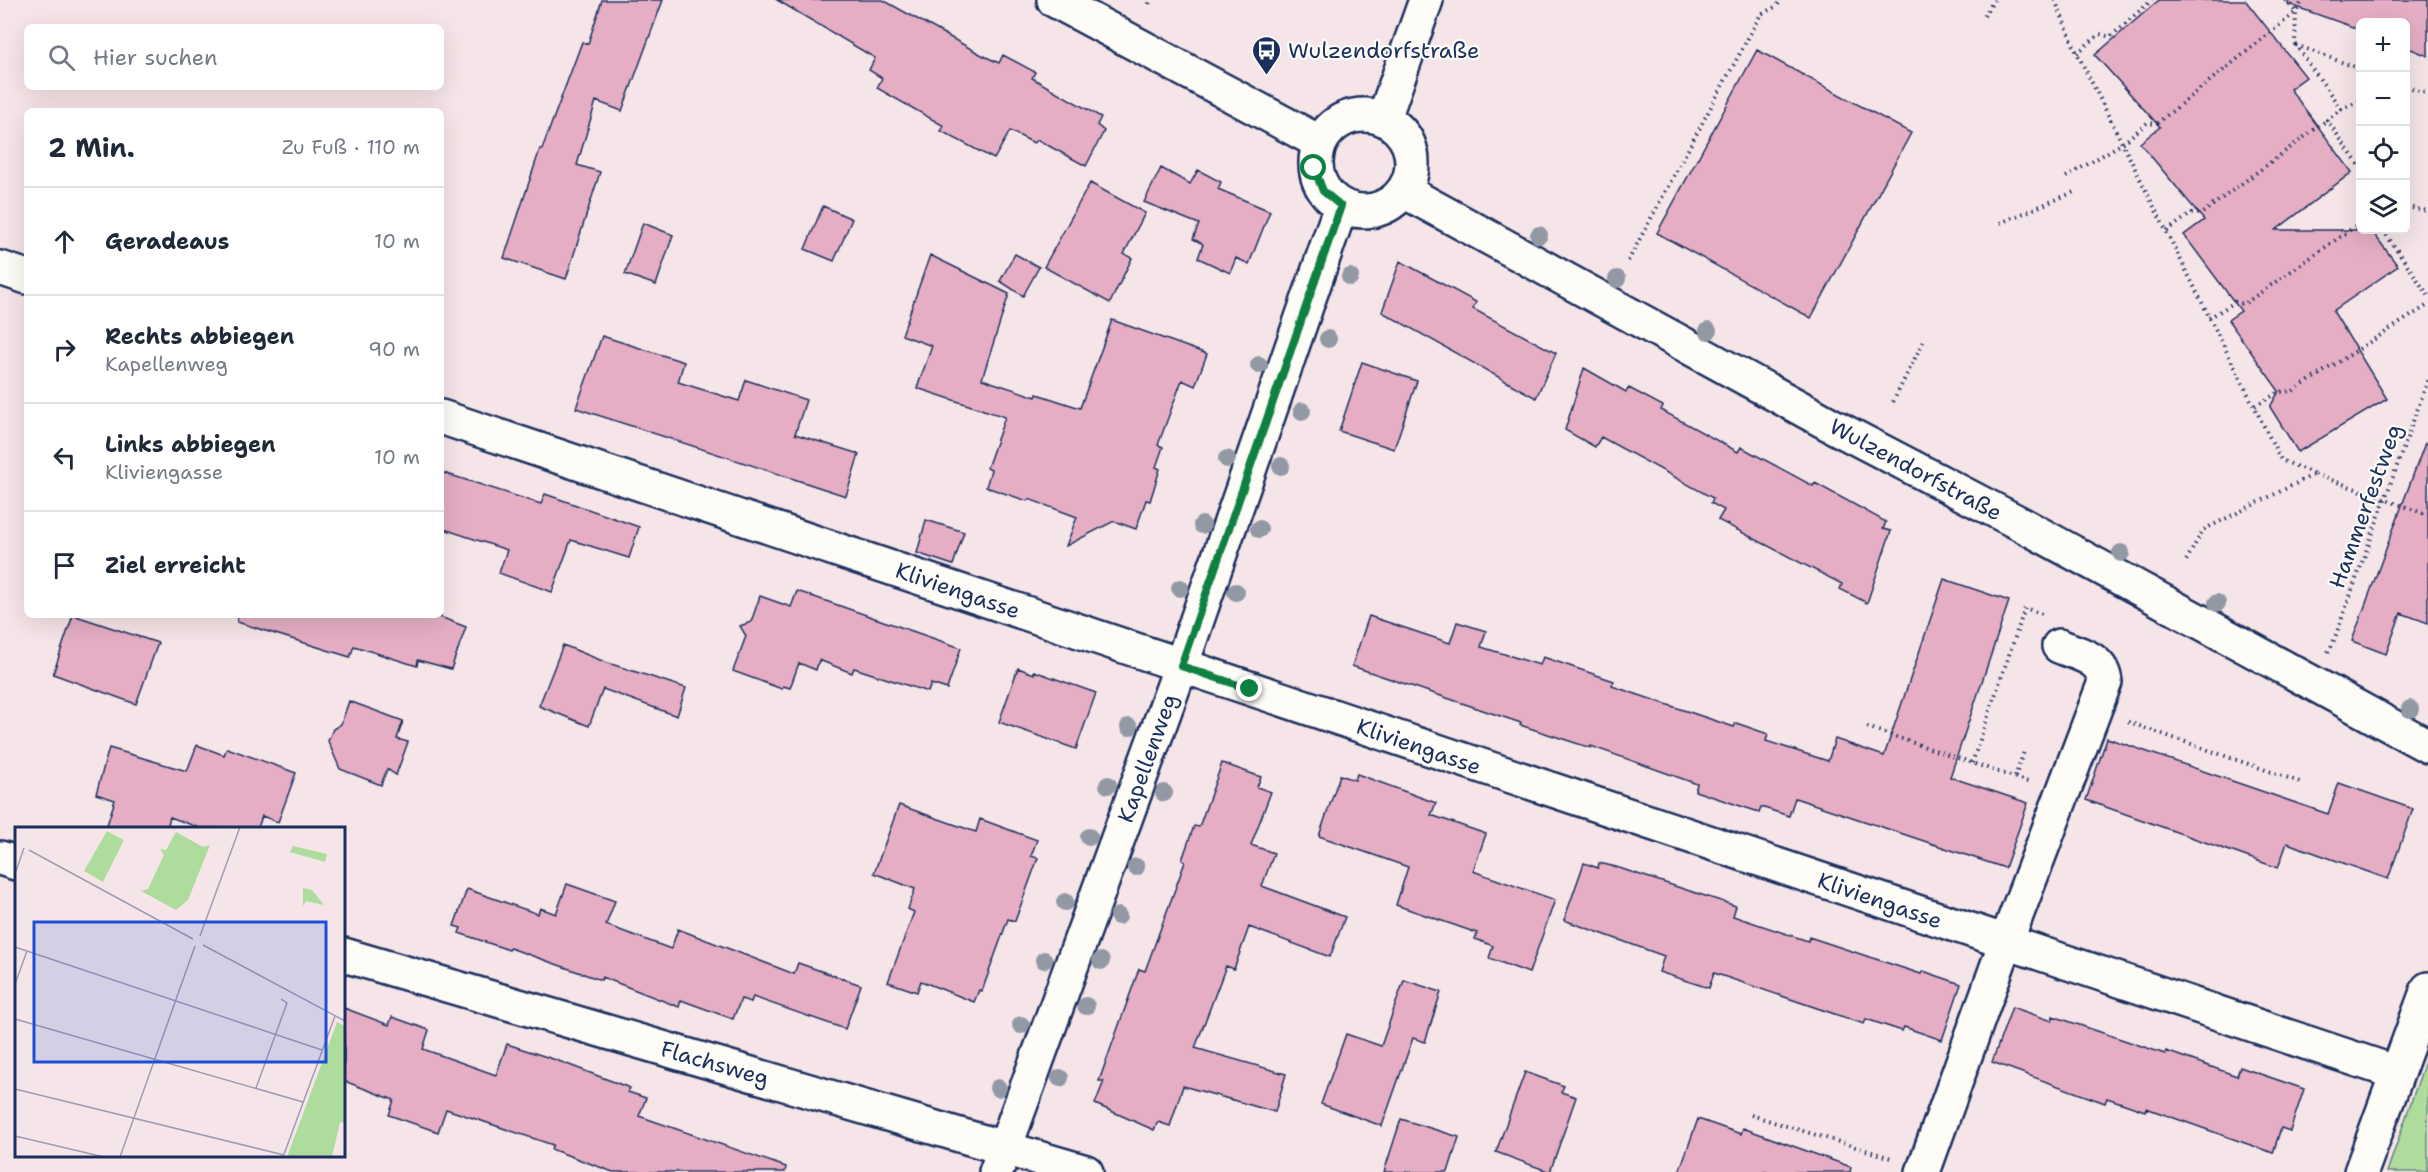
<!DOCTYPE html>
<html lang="de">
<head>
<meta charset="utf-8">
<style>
	:root { --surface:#fff; --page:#f2f2f3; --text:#1f2937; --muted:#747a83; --line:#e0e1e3 }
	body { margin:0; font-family:"Shantell Sans",sans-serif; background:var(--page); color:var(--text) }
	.controls { position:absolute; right:18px; top:18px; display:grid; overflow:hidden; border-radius:9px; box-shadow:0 6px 24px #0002 }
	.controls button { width:54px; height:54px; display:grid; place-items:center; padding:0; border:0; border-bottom:2px solid var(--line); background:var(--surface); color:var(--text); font:30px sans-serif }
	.stop { position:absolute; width:18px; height:18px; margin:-14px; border:4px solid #0b8043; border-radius:50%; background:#fff }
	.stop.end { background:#0b8043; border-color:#fff; box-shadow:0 2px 6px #0008 }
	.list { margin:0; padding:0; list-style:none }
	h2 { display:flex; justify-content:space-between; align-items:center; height:78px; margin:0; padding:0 24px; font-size:26px }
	h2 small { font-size:20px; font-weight:400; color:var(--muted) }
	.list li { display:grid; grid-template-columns:39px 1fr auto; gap:18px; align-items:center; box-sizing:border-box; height:108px; padding:0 24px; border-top:2px solid var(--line) }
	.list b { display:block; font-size:22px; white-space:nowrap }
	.list p { margin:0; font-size:20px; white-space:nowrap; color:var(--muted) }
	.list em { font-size:20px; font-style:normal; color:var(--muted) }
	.icon { flex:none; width:33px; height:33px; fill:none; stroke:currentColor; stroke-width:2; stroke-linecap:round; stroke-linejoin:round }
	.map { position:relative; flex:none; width:2428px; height:1172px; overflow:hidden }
	.search { position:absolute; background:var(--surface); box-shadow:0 6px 24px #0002; left:24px; top:24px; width:420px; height:66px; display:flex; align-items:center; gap:15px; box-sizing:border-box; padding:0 21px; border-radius:9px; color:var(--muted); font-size:22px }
	.panel { position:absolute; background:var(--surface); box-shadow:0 6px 24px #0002; left:24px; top:108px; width:420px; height:510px; border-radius:9px }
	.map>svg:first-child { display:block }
	.green { fill:#addc9c; stroke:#64867d; stroke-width:1.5 }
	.building { fill:#e5aec4; stroke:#1b2f5e; stroke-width:1.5 }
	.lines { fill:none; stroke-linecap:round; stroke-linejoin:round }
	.minor-casing { stroke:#1b2f5e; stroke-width:38 }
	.path { stroke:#1b2f5e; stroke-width:4; stroke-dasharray:1.5 4.5; stroke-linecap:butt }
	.minor { stroke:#fdfcf7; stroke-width:33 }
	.tree { fill:#9299a5 }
	.route { stroke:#0b8043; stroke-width:8 }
	.labels { text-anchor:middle; stroke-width:4.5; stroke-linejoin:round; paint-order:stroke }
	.poi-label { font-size:22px; fill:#1b2f5e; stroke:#fdfcf7; text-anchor:start }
	.street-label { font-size:22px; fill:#1b2f5e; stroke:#fdfcf7 }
	.inset-road { fill:none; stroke:#9e9cb1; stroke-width:1.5 }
	.view { fill:#1d4ed8; fill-opacity:0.15; stroke:#1d4ed8; stroke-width:3 }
	.inset-edge { fill:none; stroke:#1b2f5e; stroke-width:3 }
</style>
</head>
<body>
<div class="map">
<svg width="2428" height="1172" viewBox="0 0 2428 1172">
	<rect width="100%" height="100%" fill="#f6e5e8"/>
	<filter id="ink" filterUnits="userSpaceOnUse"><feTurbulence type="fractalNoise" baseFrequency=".0167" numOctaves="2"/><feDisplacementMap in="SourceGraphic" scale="12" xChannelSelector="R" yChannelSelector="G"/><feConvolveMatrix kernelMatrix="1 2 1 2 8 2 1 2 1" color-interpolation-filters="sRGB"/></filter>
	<g filter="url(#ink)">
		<path class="green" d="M 2428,1053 L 2428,1172 L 2387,1172 Z"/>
		<path class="building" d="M 602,0 L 663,0 L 622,111 L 596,101 L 577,165 L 600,172 L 566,279 L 504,258 L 540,149 L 542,149 L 582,42 L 588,44 Z
			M 777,0 L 883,0 L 982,55 L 999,63 L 1003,55 L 1035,72 L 1032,78 L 1101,117 L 1097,125 L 1104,131 L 1086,166 L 1038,140 L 1034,143 L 1010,131 L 994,159 L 941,131 L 944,126 L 877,88 L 882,78 L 869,70 L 875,58 Z
			M 2159,0 L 2245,0 L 2306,77 L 2290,89 L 2352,172 L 2276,230 L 2371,230 L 2398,266 L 2333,311 L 2387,399 L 2298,452 L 2270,407 L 2279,391 L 2228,320 L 2241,311 L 2184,235 L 2204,220 L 2140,143 L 2160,127 L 2095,55 Z
			M 2289,0 L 2428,0 L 2428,56 L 2406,47 L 2406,22 L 2361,22 L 2361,30 L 2288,4 Z
			M 1757,50 L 1911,133 L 1811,318 L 1657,233 Z
			M 1161,168 L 1190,184 L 1198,170 L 1221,182 L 1218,189 L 1270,211 L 1249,264 L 1236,258 L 1230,273 L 1198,258 L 1203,244 L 1193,239 L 1199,224 L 1144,202 Z
			M 1090,183 L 1145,213 L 1124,254 L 1132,258 L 1110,303 L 1044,267 Z
			M 823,206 L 852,219 L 834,261 L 805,249 Z
			M 643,223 L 673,235 L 656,285 L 625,274 Z
			M 1015,254 L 1039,267 L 1023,296 L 1000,281 Z
			M 930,255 L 1009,294 L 982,379 L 1036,397 L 1037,394 L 1080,408 L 1112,320 L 1207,354 L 1195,386 L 1182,380 L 1158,445 L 1163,447 L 1156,467 L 1160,469 L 1150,501 L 1146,500 L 1136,529 L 1114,521 L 1066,546 L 1077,517 L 1029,499 L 1027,501 L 986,487 L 991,470 L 987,468 L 1005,417 L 917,388 L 932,346 L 902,335 Z
			M 1400,261 L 1476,302 L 1473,309 L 1556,353 L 1536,398 L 1382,312 Z
			M 602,336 L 684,362 L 678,382 L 739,401 L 746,380 L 806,400 L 795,434 L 859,454 L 846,496 L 576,408 Z
			M 1362,362 L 1417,381 L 1394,449 L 1339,431 Z
			M 1584,368 L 1626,392 L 1629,388 L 1663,406 L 1661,410 L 1738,452 L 1741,447 L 1813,486 L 1815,483 L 1886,522 L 1883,529 L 1891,531 L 1867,603 L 1840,589 L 1842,584 L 1718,520 L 1724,510 L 1711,503 L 1713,498 L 1601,437 L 1595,447 L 1565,430 Z
			M 2425,443 L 2428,444 L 2428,623 L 2401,613 L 2386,654 L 2352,641 Z
			M 441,472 L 541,504 L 545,494 L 639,527 L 629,558 L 571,540 L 552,592 L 499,573 L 507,550 L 441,528 Z
			M 926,520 L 964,532 L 953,565 L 917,553 Z
			M 1944,579 L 2009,601 L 1950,777 L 2028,803 L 2005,868 L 1795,798 L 1789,816 L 1761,807 L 1759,812 L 1695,791 L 1697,784 L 1591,746 L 1591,748 L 1520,725 L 1521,723 L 1352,666 L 1369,616 L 1450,643 L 1457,622 L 1486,631 L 1481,647 L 1540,665 L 1543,657 L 1614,681 L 1612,686 L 1734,727 L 1736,723 L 1768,734 L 1766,741 L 1828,761 L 1835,739 L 1884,756 Z
			M 797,591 L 961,648 L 947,689 L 931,684 L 928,692 L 854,668 L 852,673 L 819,660 L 816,670 L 799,663 L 790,688 L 783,686 L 782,689 L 733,671 L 746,636 L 740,626 L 751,622 L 760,596 L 791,607 Z
			M 73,615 L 158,643 L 136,704 L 53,674 Z
			M 238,615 L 435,615 L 466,627 L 451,669 L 418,660 L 417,666 L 354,646 L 350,657 L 237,622 Z
			M 563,645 L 605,662 L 686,688 L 677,716 L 603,689 L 589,726 L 539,706 Z
			M 1018,668 L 1034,674 L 1034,671 L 1096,693 L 1076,749 L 999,722 Z
			M 349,701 L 403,721 L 397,739 L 408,742 L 396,775 L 387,769 L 381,785 L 340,769 L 328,741 L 333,729 L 341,724 Z
			M 2107,738 L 2328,814 L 2339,783 L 2413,809 L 2388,879 L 2287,843 L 2278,868 L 2086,800 Z
			M 197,745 L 224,755 L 227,748 L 296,773 L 278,822 L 262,816 L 258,828 L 200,828 L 170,817 L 167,828 L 106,828 L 115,800 L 96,794 L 109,748 L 187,771 Z
			M 1222,763 L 1261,777 L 1257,787 L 1271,792 L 1251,845 L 1274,853 L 1262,886 L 1345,917 L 1330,957 L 1249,927 L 1234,969 L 1226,966 L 1195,1048 L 1286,1074 L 1275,1112 L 1183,1086 L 1170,1126 L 1158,1122 L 1154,1130 L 1095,1104 L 1104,1081 L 1099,1081 L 1139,969 L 1145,971 L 1185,862 L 1182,860 L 1194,826 L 1199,827 Z
			M 1357,774 L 1436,803 L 1431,815 L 1486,834 L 1473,871 L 1555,900 L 1529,973 L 1489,958 L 1493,946 L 1475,939 L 1477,933 L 1396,905 L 1408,867 L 1319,836 L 1340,775 L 1355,780 Z
			M 899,805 L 976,832 L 980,819 L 1037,840 L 1031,856 L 1038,858 L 1015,921 L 1008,919 L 982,991 L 979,990 L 974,1002 L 921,981 L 917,992 L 888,982 L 914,912 L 908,909 L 915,889 L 874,873 Z
			M 1584,863 L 1598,868 L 1599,863 L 1616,867 L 1736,906 L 1733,916 L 1808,941 L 1809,937 L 1921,974 L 1923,971 L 1961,984 L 1942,1040 L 1904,1027 L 1902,1031 L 1866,1019 L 1864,1024 L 1714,973 L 1709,988 L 1659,972 L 1664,956 L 1564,920 Z
			M 567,884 L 615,901 L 606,925 L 671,949 L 678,929 L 794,974 L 798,963 L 861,985 L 845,1029 L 753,997 L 751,1002 L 741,999 L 733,1019 L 681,1000 L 679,1007 L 602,977 L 601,980 L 510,948 L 509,950 L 459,933 L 461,928 L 454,926 L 467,889 L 538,914 L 540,908 L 556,914 Z
			M 1404,980 L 1441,992 L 1425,1042 L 1413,1038 L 1382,1126 L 1321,1104 L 1346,1034 L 1381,1046 Z
			M 2012,1007 L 2052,1021 L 2053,1016 L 2165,1054 L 2166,1051 L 2237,1076 L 2240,1067 L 2304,1089 L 2290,1131 L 2281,1128 L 2273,1153 L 2146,1108 L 2145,1111 L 2107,1098 L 2105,1103 L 1992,1062 Z
			M 344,1008 L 389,1025 L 392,1017 L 429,1030 L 423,1049 L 496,1075 L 507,1044 L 556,1060 L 630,1088 L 628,1092 L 646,1098 L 639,1116 L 786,1167 L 785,1172 L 613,1172 L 551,1149 L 553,1145 L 446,1109 L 438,1132 L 389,1115 L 394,1100 L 344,1081 Z
			M 1525,1072 L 1564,1086 L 1561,1092 L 1576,1097 L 1550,1172 L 1496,1152 Z
			M 1401,1119 L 1459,1137 L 1448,1172 L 1384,1172 Z
			M 1698,1119 L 1741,1134 L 1743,1128 L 1851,1167 L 1850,1172 L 1679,1172 Z"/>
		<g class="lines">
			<defs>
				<path id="minor" d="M 1054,0 L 1319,142
					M1316 163a48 48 0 1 1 96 0a48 48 0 1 1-96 0Z
					M 1384,118 L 1426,0
					M 1404,191 L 1833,426 L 2019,523 L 2428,746
					M 0,268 L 27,277
					M 441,417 L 2397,1073
					M 0,858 L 16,863
					M 344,955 L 1086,1172
					M 996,1172 L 1181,666 L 1341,206
					M 1923,1172 L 2006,942 L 2105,682 C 2102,657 2080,655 2059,646
					M 2361,1172 L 2428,989"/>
			</defs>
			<use href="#minor" class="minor-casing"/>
			<path class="path" d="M 2055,0 L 2077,53 L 2281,460 L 2315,474 L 2203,530 L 2186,561
				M 2286,0 L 2296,12 L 2295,44 L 2341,109 L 2327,120 L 2360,167
				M 1149,4 L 1150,0
				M 1984,16 L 1994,0
				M 2296,45 L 2360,69
				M 2077,53 L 2100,34 L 2110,37 L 2152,0
				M 2406,86 L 2428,94
				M 2341,109 L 2360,101
				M 2066,177 L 2123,143 L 2147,123 L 2156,124 L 2296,12 L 2303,0
				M 2406,207 L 2428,211
				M 2000,223 L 2074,192
				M 2383,230 L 2428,295
				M 2167,231 L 2192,213 L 2201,214 L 2327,120
				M 1628,261 L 1761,14 L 1777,6 L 1781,0
				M 2209,318 L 2235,302 L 2244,304 L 2360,223
				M 1893,402 L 1925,338
				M 2255,406 L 2279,392 L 2293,391 L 2428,305
				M 2315,474 L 2428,515
				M 2328,652 L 2333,643 L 2428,380
				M 2128,722 L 2300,782
				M 1867,727 L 2031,783
				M 1972,763 L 2025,608 L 2042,614
				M 2015,777 L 2025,749
				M 1751,1115 L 1891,1158"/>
			<use href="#minor" class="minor"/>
		</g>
		<g class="tree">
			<circle cx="1539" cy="235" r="9"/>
			<circle cx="1350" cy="277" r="9"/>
			<circle cx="1617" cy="279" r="9"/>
			<circle cx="1708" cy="331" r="9"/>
			<circle cx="1328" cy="339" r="9"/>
			<circle cx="1259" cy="365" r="9"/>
			<circle cx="1302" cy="411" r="9"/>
			<circle cx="1227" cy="459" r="9"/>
			<circle cx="1281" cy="466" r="9"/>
			<circle cx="1202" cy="525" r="9"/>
			<circle cx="1259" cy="529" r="9"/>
			<circle cx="2121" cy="553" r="9"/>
			<circle cx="1180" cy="588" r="9"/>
			<circle cx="1236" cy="592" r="9"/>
			<circle cx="2217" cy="603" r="9"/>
			<circle cx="2410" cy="709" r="9"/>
			<circle cx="1129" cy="727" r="9"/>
			<circle cx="1108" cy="785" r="9"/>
			<circle cx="1164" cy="793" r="9"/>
			<circle cx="1089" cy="837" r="9"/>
			<circle cx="1136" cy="867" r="9"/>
			<circle cx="1065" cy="902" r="9"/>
			<circle cx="1118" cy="916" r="9"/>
			<circle cx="1044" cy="960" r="9"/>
			<circle cx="1101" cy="961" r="9"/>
			<circle cx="1086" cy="1006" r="9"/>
			<circle cx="1021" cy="1025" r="9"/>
			<circle cx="1060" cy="1078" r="9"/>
			<circle cx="998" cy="1088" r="9"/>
		</g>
	</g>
	<g class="lines" filter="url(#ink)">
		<path class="route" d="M 1250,689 L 1181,666 L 1341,206 L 1323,191 L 1314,168"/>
	</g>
	<defs>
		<symbol id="bus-pin" viewBox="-11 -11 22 30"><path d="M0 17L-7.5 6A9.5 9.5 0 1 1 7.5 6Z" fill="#1b2f5e" stroke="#fdfcf7"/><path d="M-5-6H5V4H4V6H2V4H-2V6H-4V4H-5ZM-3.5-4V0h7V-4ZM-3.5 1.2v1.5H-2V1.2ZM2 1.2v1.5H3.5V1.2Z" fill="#fff"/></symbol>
	</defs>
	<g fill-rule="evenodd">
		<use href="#bus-pin" x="1250" y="34" width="33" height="45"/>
	</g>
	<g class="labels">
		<g class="poi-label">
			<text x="1288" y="58">Wulzendorfstraße</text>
		</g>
		<g class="street-label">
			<text transform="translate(1916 469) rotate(28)" y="8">Wulzendorfstraße</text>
			<text transform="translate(2365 506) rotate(-70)" y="8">Hammerfestweg</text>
			<text transform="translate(958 590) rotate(19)" y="8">Kliviengasse</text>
			<text transform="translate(1419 746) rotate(19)" y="8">Kliviengasse</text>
			<text transform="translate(1147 758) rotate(-70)" y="8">Kapellenweg</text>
			<text transform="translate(1880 900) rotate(19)" y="8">Kliviengasse</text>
			<text transform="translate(715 1063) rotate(16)" y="8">Flachsweg</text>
		</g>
	</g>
	<g transform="translate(15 827)">
		<rect width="330" height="330" fill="#f6e5e8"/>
		<path d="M 92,4 L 109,13 L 88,55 L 69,44 ZM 161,5 L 188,20 L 195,18 L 173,73 L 161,83 L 126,64 L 133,62 L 149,28 L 145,22 L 151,23 ZM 278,19 L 312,27 L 310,35 L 275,25 ZM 288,61 L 297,63 L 309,78 L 291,74 L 288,79 ZM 322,195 L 330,199 L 330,296 L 325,295 L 317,330 L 272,330 Z" fill="#addc9c"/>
		<path class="inset-road" d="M 14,23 L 178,112M 0,47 L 9,21M 185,109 L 225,0M 188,118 L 330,194M 0,120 L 307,223M 0,157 L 12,124M 0,192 L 288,275M 241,261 L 272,176 L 266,172M 0,262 L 269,328M 0,309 L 89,330M 105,330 L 180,119M 268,330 L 320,189"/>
		<path class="view" d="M 19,95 L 311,95 L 311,235 L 19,235 Z"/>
		<rect width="330" height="330" class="inset-edge"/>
	</g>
</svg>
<div class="controls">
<button>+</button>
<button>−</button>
<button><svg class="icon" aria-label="locate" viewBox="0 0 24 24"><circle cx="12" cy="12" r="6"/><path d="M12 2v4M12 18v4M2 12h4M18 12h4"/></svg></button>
<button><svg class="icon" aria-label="layers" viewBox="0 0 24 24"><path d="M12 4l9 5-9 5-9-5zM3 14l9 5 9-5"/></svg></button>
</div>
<div class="stop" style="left:1314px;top:168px"></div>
<div class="stop end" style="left:1250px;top:689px"></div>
<div class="search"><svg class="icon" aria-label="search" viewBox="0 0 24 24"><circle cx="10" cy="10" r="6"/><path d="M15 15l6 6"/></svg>Hier suchen</div>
<section class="panel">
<h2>2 Min.<small>Zu Fuß · 110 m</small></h2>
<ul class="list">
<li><svg class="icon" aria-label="ahead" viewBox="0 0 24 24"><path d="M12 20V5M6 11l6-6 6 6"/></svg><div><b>Geradeaus</b></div><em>10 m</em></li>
<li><svg class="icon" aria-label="right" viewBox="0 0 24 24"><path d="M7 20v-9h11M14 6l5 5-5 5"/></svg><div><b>Rechts abbiegen</b><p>Kapellenweg</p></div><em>90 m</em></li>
<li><svg class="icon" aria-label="left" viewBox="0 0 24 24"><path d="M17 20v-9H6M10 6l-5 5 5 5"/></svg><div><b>Links abbiegen</b><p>Kliviengasse</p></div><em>10 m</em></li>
<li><svg class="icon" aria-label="arrive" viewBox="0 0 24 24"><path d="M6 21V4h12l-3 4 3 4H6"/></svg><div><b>Ziel erreicht</b></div></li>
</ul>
</section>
</div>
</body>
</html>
